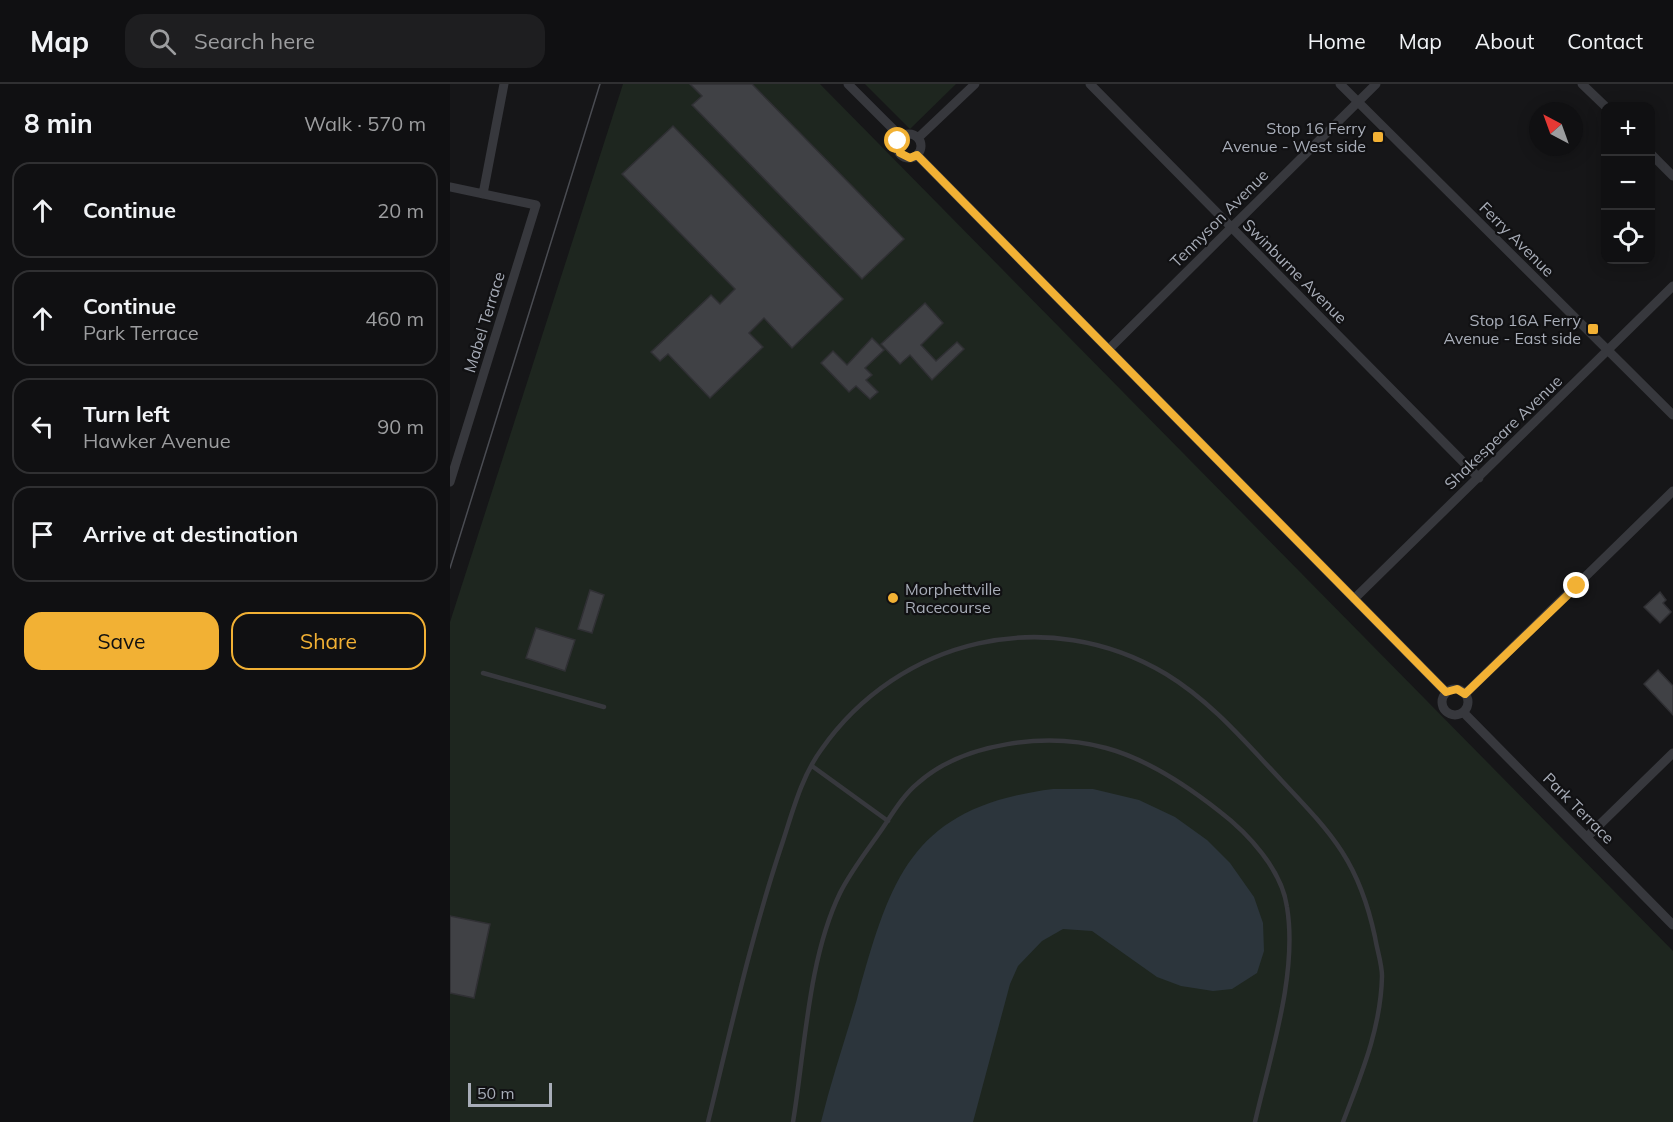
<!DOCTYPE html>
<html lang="en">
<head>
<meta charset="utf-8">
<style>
	:root { --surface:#101012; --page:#1e1e20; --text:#f1f3f6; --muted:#9c9d9f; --line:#303032; --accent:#f2b134 }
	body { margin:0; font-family:Mulish,sans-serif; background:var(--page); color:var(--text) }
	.controls { position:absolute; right:18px; top:18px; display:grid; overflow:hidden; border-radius:12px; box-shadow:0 3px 15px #0003 }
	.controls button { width:54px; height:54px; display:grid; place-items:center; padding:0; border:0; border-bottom:2px solid var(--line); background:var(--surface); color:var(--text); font:30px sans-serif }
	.compass { position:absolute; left:1079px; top:18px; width:54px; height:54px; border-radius:50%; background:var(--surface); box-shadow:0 3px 15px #0003; rotate:319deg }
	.scale { position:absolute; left:18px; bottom:15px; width:84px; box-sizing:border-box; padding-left:6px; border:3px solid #a8adb8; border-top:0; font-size:16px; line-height:21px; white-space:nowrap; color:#a8adb8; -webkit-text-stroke:4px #111113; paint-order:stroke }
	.stop { position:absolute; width:18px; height:18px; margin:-14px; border:4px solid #f2b134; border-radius:50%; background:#fff }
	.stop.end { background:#f2b134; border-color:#fff; box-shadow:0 2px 6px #0008 }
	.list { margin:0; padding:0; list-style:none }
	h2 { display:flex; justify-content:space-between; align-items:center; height:78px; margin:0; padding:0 24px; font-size:26px }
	h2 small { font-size:20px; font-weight:400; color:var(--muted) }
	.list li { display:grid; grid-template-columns:39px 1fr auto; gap:18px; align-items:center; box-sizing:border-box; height:96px; margin:0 12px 12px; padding:0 12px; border:2px solid var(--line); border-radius:18px }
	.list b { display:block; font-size:22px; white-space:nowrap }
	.list p { margin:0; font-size:20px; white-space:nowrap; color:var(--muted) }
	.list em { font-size:20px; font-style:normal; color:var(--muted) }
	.actions { display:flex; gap:12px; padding:18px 24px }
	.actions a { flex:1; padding:14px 0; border:2px solid var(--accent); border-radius:18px; text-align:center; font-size:21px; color:var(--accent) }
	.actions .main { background:var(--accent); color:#111 }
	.icon { flex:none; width:33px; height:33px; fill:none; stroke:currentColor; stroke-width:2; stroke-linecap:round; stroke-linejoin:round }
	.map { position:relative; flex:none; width:1223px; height:1038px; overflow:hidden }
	header { display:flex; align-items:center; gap:36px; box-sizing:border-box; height:84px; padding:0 30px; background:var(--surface); border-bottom:2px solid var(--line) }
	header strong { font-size:28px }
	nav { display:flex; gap:33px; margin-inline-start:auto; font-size:21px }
	.search { width:420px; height:54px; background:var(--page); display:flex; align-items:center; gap:15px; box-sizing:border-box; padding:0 21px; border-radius:18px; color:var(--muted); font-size:22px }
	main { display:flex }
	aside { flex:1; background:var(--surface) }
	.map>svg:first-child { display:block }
	.green { fill:#1e261f }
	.water { fill:#2c353c }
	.building { fill:#404145; stroke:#303034; stroke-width:1.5 }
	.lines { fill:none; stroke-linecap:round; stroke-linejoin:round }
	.lane { stroke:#37383d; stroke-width:4.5 }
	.street { stroke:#37383d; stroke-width:9 }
	.tram { stroke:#4a4c52; stroke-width:1.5 }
	.route { stroke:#f2b134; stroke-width:8 }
	.poi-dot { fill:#f2b134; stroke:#111113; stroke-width:2 }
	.labels { text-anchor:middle; stroke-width:4.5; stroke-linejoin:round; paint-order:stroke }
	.poi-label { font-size:16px; fill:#a8adb8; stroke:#111113; text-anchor:end }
	.street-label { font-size:16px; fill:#a8adb8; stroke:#111113 }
</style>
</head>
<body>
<header>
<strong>Map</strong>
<div class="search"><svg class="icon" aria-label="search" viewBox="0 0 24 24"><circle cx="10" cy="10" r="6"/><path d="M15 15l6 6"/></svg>Search here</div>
<nav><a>Home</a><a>Map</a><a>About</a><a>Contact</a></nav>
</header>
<main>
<aside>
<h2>8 min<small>Walk · 570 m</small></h2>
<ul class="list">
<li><svg class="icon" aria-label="ahead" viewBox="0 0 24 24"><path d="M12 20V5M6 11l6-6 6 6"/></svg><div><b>Continue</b></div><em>20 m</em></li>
<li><svg class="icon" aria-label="ahead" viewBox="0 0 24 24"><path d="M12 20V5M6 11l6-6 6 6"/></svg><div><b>Continue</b><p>Park Terrace</p></div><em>460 m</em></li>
<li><svg class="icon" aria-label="left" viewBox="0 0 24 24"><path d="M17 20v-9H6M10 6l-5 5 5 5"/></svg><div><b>Turn left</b><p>Hawker Avenue</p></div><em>90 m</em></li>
<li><svg class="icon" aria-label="arrive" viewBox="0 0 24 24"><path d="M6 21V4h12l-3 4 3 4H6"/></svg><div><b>Arrive at destination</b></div></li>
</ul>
<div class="actions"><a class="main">Save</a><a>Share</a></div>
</aside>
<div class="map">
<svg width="1223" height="1038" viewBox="0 0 1223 1038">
	<rect width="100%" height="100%" fill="#161618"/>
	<path class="green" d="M 173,0 L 370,0 L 1223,867 L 1223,1038 L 0,1038 L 0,538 Z
		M 415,0 L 506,0 L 460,45 Z"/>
	<path class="water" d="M 603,705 L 643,705 L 689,716 L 725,733 L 757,756 L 780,779 L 804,813 L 813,839 L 814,867 L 807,889 L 782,905 L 763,907 L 731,902 L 707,893 L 642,847 L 613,845 L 592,857 L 568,882 L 560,900 L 523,1038 L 371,1038 C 381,997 395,956 407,915 C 441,791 463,723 603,705 Z"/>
	<path class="building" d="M 240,0 L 302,0 L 454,155 L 412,195 L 242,21 L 252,12 Z
		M 223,42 L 393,215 L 342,264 L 314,234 L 299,249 L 313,263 L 260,314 L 218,270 L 210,277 L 201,268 L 261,211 L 270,220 L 285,205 L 172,90 Z
		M 475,219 L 493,239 L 471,261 L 486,277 L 507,258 L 514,265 L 482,296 L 460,271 L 450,280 L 431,260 Z
		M 422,254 L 434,266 L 415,284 L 422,291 L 416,296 L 428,308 L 420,315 L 406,302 L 399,308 L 371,279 L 383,267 L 397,281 Z
		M 140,506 L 154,511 L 142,549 L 128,545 Z
		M 1210,508 L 1216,516 L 1213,519 L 1221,528 L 1210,539 L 1194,523 Z
		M 86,544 L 125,556 L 115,587 L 76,574 Z
		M 1208,586 L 1223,602 L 1223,631 L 1194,600 Z
		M 0,832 L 40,840 L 24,914 L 0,909 Z"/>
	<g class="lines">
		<path class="lane" d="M 33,589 L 154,623
			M 362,682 L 438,737
			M 258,1038 C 281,944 302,849 333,757 C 343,726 352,692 371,666 C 449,554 598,519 716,590 C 762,618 796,659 832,697 C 883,751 909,778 925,853 C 927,866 932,880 932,892 C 931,944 911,991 893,1038
			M 343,1038 C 355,966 358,875 390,809 C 401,787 416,768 430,748 C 441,732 453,711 468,699 C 514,658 598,648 656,664 C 697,675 736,701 769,727 C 798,749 832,786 837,823 C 848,890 820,972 805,1038"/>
		<path class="street" d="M 398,0 L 451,53
			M 640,0 L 1029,394
			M 890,0 L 1223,331
			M 1132,0 L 1156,23
			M447 62a12 12 0 1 1 24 0a12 12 0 1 1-24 0Z
			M 468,54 L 525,0
			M 1200,69 L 1223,92
			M 467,71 L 996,608
			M 0,103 L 86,121 L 0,398
			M 33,110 L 54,0
			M 659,265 L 926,0
			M 904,515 L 1223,202
			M992 618a13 13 0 1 1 26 0a13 13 0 1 1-26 0Z
			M 1015,610 L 1223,407
			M 1013,628 L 1223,841
			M 1137,753 L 1223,669"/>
		<path class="tram" d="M 0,484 L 150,0"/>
	</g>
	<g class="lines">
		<path class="route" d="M 448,57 L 450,69 L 460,74 L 467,71 L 996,608 L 1007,605 L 1015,610 L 1127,502"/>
	</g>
	<g class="poi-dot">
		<rect x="922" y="47" width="12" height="12" rx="3"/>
		<rect x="1137" y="239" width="12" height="12" rx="3"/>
		<circle cx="443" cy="514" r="6"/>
	</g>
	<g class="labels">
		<g class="poi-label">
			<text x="916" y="50">Stop 16 Ferry<tspan x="916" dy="18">Avenue - West side</tspan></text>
			<text x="1131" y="242">Stop 16A Ferry<tspan x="1131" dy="18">Avenue - East side</tspan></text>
			<text x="455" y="511" text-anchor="start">Morphettville<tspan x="455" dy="18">Racecourse</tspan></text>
		</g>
		<g class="street-label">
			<text transform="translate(769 134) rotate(-45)" y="6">Tennyson Avenue</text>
			<text transform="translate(1067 155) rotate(45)" y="6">Ferry Avenue</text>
			<text transform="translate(845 187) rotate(45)" y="6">Swinburne Avenue</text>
			<text transform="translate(34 238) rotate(-73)" y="6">Mabel Terrace</text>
			<text transform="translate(1053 348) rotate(-44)" y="6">Shakespeare Avenue</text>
			<text transform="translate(1129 724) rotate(45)" y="6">Park Terrace</text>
		</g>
	</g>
</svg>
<div class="controls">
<button>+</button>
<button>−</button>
<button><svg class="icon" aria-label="locate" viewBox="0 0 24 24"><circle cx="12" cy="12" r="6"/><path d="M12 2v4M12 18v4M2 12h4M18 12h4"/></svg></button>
</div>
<svg class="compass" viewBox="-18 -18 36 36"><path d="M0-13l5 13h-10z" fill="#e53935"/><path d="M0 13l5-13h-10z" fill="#9c9d9f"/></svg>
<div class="scale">50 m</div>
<div class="stop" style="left:448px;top:57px"></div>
<div class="stop end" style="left:1127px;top:502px"></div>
</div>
</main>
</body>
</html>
